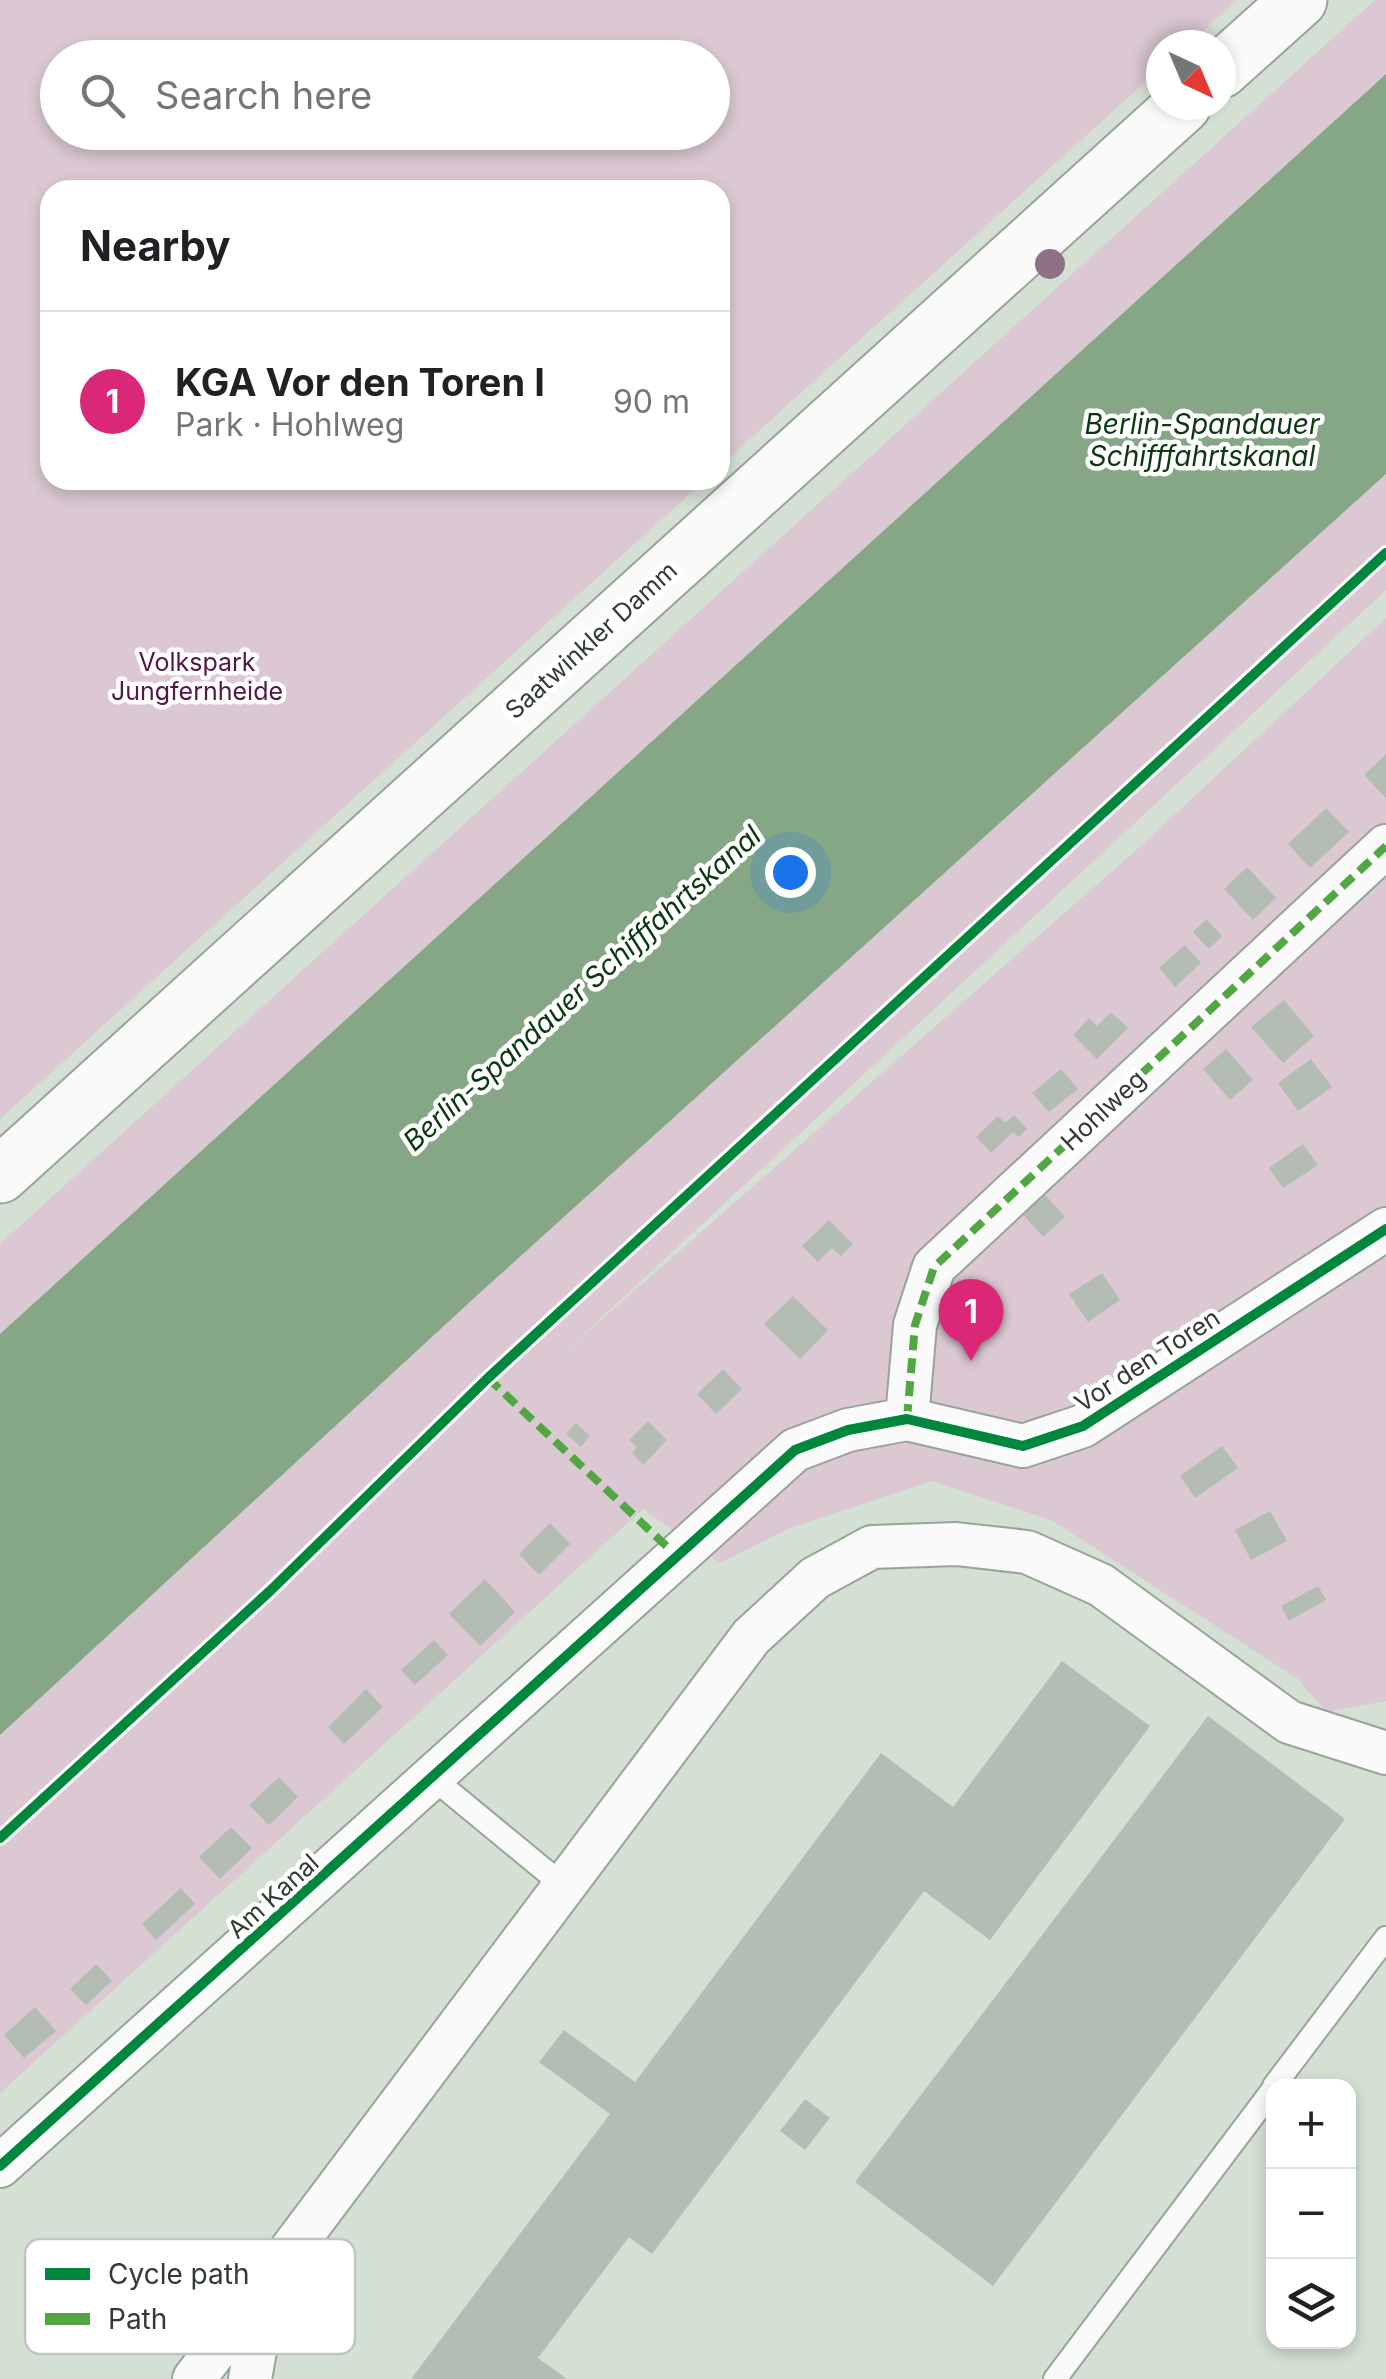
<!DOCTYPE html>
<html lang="en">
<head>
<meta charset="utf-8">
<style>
	:root { --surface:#fff; --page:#f6f6f6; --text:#202124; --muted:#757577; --line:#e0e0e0; --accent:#db2777 }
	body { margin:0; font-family:Inter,sans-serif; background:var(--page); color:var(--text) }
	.controls { position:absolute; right:30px; bottom:30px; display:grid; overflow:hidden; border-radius:20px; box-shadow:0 5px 15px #0003 }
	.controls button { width:90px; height:90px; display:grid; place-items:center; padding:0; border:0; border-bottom:2px solid var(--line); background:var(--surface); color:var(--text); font:50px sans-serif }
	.compass { position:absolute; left:1146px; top:30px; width:90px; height:90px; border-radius:50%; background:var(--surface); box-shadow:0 5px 15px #0003; rotate:136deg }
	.you { position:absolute; left:790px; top:872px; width:35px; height:35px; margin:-25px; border:8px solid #fff; border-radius:50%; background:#1a73e8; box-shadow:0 0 0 15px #1a73e833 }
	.badge { display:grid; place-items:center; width:65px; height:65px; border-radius:50%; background:var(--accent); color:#fff; font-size:32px; font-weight:700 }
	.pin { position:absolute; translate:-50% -82px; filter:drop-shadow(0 2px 5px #0008) }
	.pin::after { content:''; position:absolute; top:52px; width:35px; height:30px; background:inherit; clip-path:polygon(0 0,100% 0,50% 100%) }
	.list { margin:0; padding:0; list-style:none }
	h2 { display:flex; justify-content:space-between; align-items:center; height:130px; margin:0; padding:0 40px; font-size:42px }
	h2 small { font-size:32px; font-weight:400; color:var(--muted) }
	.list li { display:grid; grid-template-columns:65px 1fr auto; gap:30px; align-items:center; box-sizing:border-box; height:180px; padding:0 40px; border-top:2px solid var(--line) }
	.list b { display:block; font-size:38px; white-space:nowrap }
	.list p { margin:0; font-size:32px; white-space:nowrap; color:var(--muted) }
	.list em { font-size:32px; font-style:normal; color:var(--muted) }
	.icon { flex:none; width:55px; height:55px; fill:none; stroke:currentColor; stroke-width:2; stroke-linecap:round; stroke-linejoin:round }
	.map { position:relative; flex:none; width:1386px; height:2379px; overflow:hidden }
	.search { position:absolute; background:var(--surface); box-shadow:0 5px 15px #0003; left:40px; top:40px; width:690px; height:110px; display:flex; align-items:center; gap:25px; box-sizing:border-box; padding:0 35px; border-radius:55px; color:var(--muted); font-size:38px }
	.panel { position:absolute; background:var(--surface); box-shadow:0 5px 15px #0003; left:40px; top:180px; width:690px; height:310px; border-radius:30px }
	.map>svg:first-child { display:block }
	.green { fill:#dbc8d2; fill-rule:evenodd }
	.water { fill:#86a786 }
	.building { fill:#b4bdb3 }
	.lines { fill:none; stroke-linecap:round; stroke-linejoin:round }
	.service-casing { stroke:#99a399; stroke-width:26 }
	.minor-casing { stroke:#99a399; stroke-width:46 }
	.secondary-casing { stroke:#99a399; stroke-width:59 }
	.service { stroke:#f9faf9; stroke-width:22 }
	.minor { stroke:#f9faf9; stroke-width:42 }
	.secondary { stroke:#f9faf9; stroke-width:55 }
	.quiet { stroke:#52a644; stroke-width:8; stroke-dasharray:15 8; stroke-linecap:butt }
	.cycleway-casing { stroke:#fff; stroke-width:16 }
	.cycleway { stroke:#00873e; stroke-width:10 }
	.tree { fill:#8e7185 }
	.labels { text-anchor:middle; stroke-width:9; stroke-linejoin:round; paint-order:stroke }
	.street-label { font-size:25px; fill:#323b32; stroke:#fff }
	.park-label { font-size:25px; fill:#541745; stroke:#fff }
	.water-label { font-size:28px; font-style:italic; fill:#0a390f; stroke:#fff }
	.key { fill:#fff; stroke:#c2c4c2; stroke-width:2.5 }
	.key-label { font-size:28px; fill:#323b32 }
</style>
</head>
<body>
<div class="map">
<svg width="1386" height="2379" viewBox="0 0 1386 2379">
	<rect width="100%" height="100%" fill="#d4e0d4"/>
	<path class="green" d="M 0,0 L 1237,0 L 1187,45 L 1161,45 L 1161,68 L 720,466 L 720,190 L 50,190 L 50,480 L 705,480 L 0,1119 ZM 58,58 L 712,58 L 712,132 L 58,132 Z
		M 1375,0 L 1386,0 L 1386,74 L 0,1334 L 0,1244 Z
		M 1386,474 L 1386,590 L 560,1356 L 1143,844 L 1386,618 L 1386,1701 L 1326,1712 L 1298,1679 L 1051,1520 L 932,1481 L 790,1528 L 720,1563 L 643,1509 L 0,2093 L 0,1735 L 472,1300 Z"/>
	<path class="water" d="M 1386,74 L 1386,474 L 472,1300 L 0,1735 L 0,1334 Z"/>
	<path class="building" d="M 1386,754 L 1386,798 L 1364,775 Z
		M 1326,808 L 1349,832 L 1310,868 L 1288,844 Z
		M 1247,867 L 1276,898 L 1253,920 L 1224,889 Z
		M 1206,919 L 1222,936 L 1209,949 L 1193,932 Z
		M 1185,945 L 1201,963 L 1175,987 L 1159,968 Z
		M 1284,1000 L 1314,1036 L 1283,1063 L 1251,1027 Z
		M 1111,1012 L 1128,1028 L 1097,1059 L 1073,1035 L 1089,1018 L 1097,1026 Z
		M 1226,1049 L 1253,1080 L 1230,1100 L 1203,1069 Z
		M 1311,1059 L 1332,1087 L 1298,1111 L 1278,1083 Z
		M 1061,1069 L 1078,1089 L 1049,1112 L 1032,1093 Z
		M 1014,1115 L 1027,1129 L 1019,1137 L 1013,1132 L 991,1153 L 976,1137 L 998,1116 L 1005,1123 Z
		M 1303,1144 L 1318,1165 L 1283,1188 L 1269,1168 Z
		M 1039,1188 L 1065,1217 L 1043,1237 L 1017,1208 Z
		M 829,1220 L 853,1244 L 841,1256 L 832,1248 L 818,1262 L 802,1246 Z
		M 1102,1273 L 1120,1300 L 1088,1322 L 1069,1294 Z
		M 793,1296 L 828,1330 L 800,1359 L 764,1324 Z
		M 723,1369 L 742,1389 L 716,1414 L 697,1394 Z
		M 648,1421 L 667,1440 L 643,1465 L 632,1453 L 637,1447 L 629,1440 Z
		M 576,1423 L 590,1436 L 581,1447 L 566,1434 Z
		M 1222,1446 L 1238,1468 L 1195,1498 L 1180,1476 Z
		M 1270,1511 L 1287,1541 L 1251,1560 L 1235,1530 Z
		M 550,1523 L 570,1544 L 539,1575 L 519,1554 Z
		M 485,1579 L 515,1612 L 480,1646 L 449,1614 Z
		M 1318,1586 L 1326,1600 L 1289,1621 L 1281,1606 Z
		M 434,1640 L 448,1655 L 415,1685 L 401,1670 Z
		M 1062,1661 L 1150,1726 L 990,1940 L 924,1891 L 652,2254 L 629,2237 L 538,2358 L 567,2379 L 411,2379 L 610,2114 L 539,2062 L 564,2030 L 635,2082 L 881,1753 L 953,1807 Z
		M 366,1689 L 383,1707 L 344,1744 L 328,1727 Z
		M 1208,1716 L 1345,1819 L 993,2286 L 855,2182 Z
		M 279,1777 L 298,1797 L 269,1825 L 249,1805 Z
		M 231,1827 L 252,1848 L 220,1879 L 199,1857 Z
		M 181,1888 L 195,1904 L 156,1940 L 142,1924 Z
		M 96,1964 L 112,1981 L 86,2005 L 70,1989 Z
		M 35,2007 L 56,2031 L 24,2058 L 4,2035 Z
		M 805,2099 L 830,2118 L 805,2150 L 780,2131 Z"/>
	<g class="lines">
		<defs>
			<path id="service" d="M 434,1779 L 565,1887
				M 1274,2086 L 1386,1938
				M 1055,2379 L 1274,2088"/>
			<path id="minor" d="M 907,1419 L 915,1325 L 934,1267 L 1386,846
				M 0,2166 L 795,1450 L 848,1430 L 907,1419 L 1023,1446 L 1083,1426 L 1386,1229
				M 194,2379 L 751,1637 L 815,1578 L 872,1547 L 956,1544 L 1027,1552 L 1101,1585 L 1289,1722 L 1386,1753
				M 250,2379 L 263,2305 L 270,2292"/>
			<path id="secondary" d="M 1221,70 L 1299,0
				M 0,1175 L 1183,105"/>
		</defs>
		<use href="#service" class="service-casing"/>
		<use href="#minor" class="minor-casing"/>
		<use href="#secondary" class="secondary-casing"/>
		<use href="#service" class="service"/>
		<use href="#minor" class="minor"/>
		<use href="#secondary" class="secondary"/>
		<path class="quiet" d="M 488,1378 L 679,1558
			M 907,1419 L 915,1325 L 934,1267 L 1386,846"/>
		<defs>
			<path id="cycleway" d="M 0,1838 L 270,1591 L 488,1378 L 1386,553
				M 0,2166 L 795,1450 L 848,1430 L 907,1419 L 1023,1446 L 1083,1426 L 1386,1229"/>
		</defs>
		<use href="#cycleway" class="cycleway-casing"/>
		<use href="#cycleway" class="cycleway"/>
	</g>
	<circle class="tree" cx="1050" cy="264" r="15"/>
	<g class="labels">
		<g class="street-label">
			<text transform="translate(591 640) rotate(-42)" y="9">Saatwinkler Damm</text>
			<text transform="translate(1103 1110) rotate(-43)" y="9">Hohlweg</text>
			<text transform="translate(1147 1360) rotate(-33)" y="9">Vor den Toren</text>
			<text transform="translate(273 1896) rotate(-42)" y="9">Am Kanal</text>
		</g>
		<g class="park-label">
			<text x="197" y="671">Volkspark<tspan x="197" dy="29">Jungfernheide</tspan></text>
		</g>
		<g class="water-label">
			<text x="1202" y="434">Berlin-Spandauer<tspan x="1202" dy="32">Schifffahrtskanal</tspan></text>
			<text transform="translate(582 988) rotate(-42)" y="10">Berlin-Spandauer Schifffahrtskanal</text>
		</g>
	</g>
	<rect x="25" y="2239" width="330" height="115" rx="15" class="key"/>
	<rect x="45" y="2268" width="45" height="12" fill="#00873e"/>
	<rect x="45" y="2313" width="45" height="12" fill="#52a644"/>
	<g class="key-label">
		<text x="108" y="2284">Cycle path</text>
		<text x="108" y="2329">Path</text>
	</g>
</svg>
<div class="controls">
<button>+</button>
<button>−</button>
<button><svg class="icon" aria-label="layers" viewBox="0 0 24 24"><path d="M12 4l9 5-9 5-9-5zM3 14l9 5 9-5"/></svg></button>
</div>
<svg class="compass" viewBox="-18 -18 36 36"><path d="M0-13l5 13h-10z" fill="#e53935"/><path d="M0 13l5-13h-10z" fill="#757577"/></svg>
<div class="you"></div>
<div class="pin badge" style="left:971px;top:1361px">1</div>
<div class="search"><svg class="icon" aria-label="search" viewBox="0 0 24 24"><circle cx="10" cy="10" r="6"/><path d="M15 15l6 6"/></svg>Search here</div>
<section class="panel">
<h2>Nearby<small></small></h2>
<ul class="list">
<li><span class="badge">1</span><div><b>KGA Vor den Toren I</b><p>Park · Hohlweg</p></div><em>90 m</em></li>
</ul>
</section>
</div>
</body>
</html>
